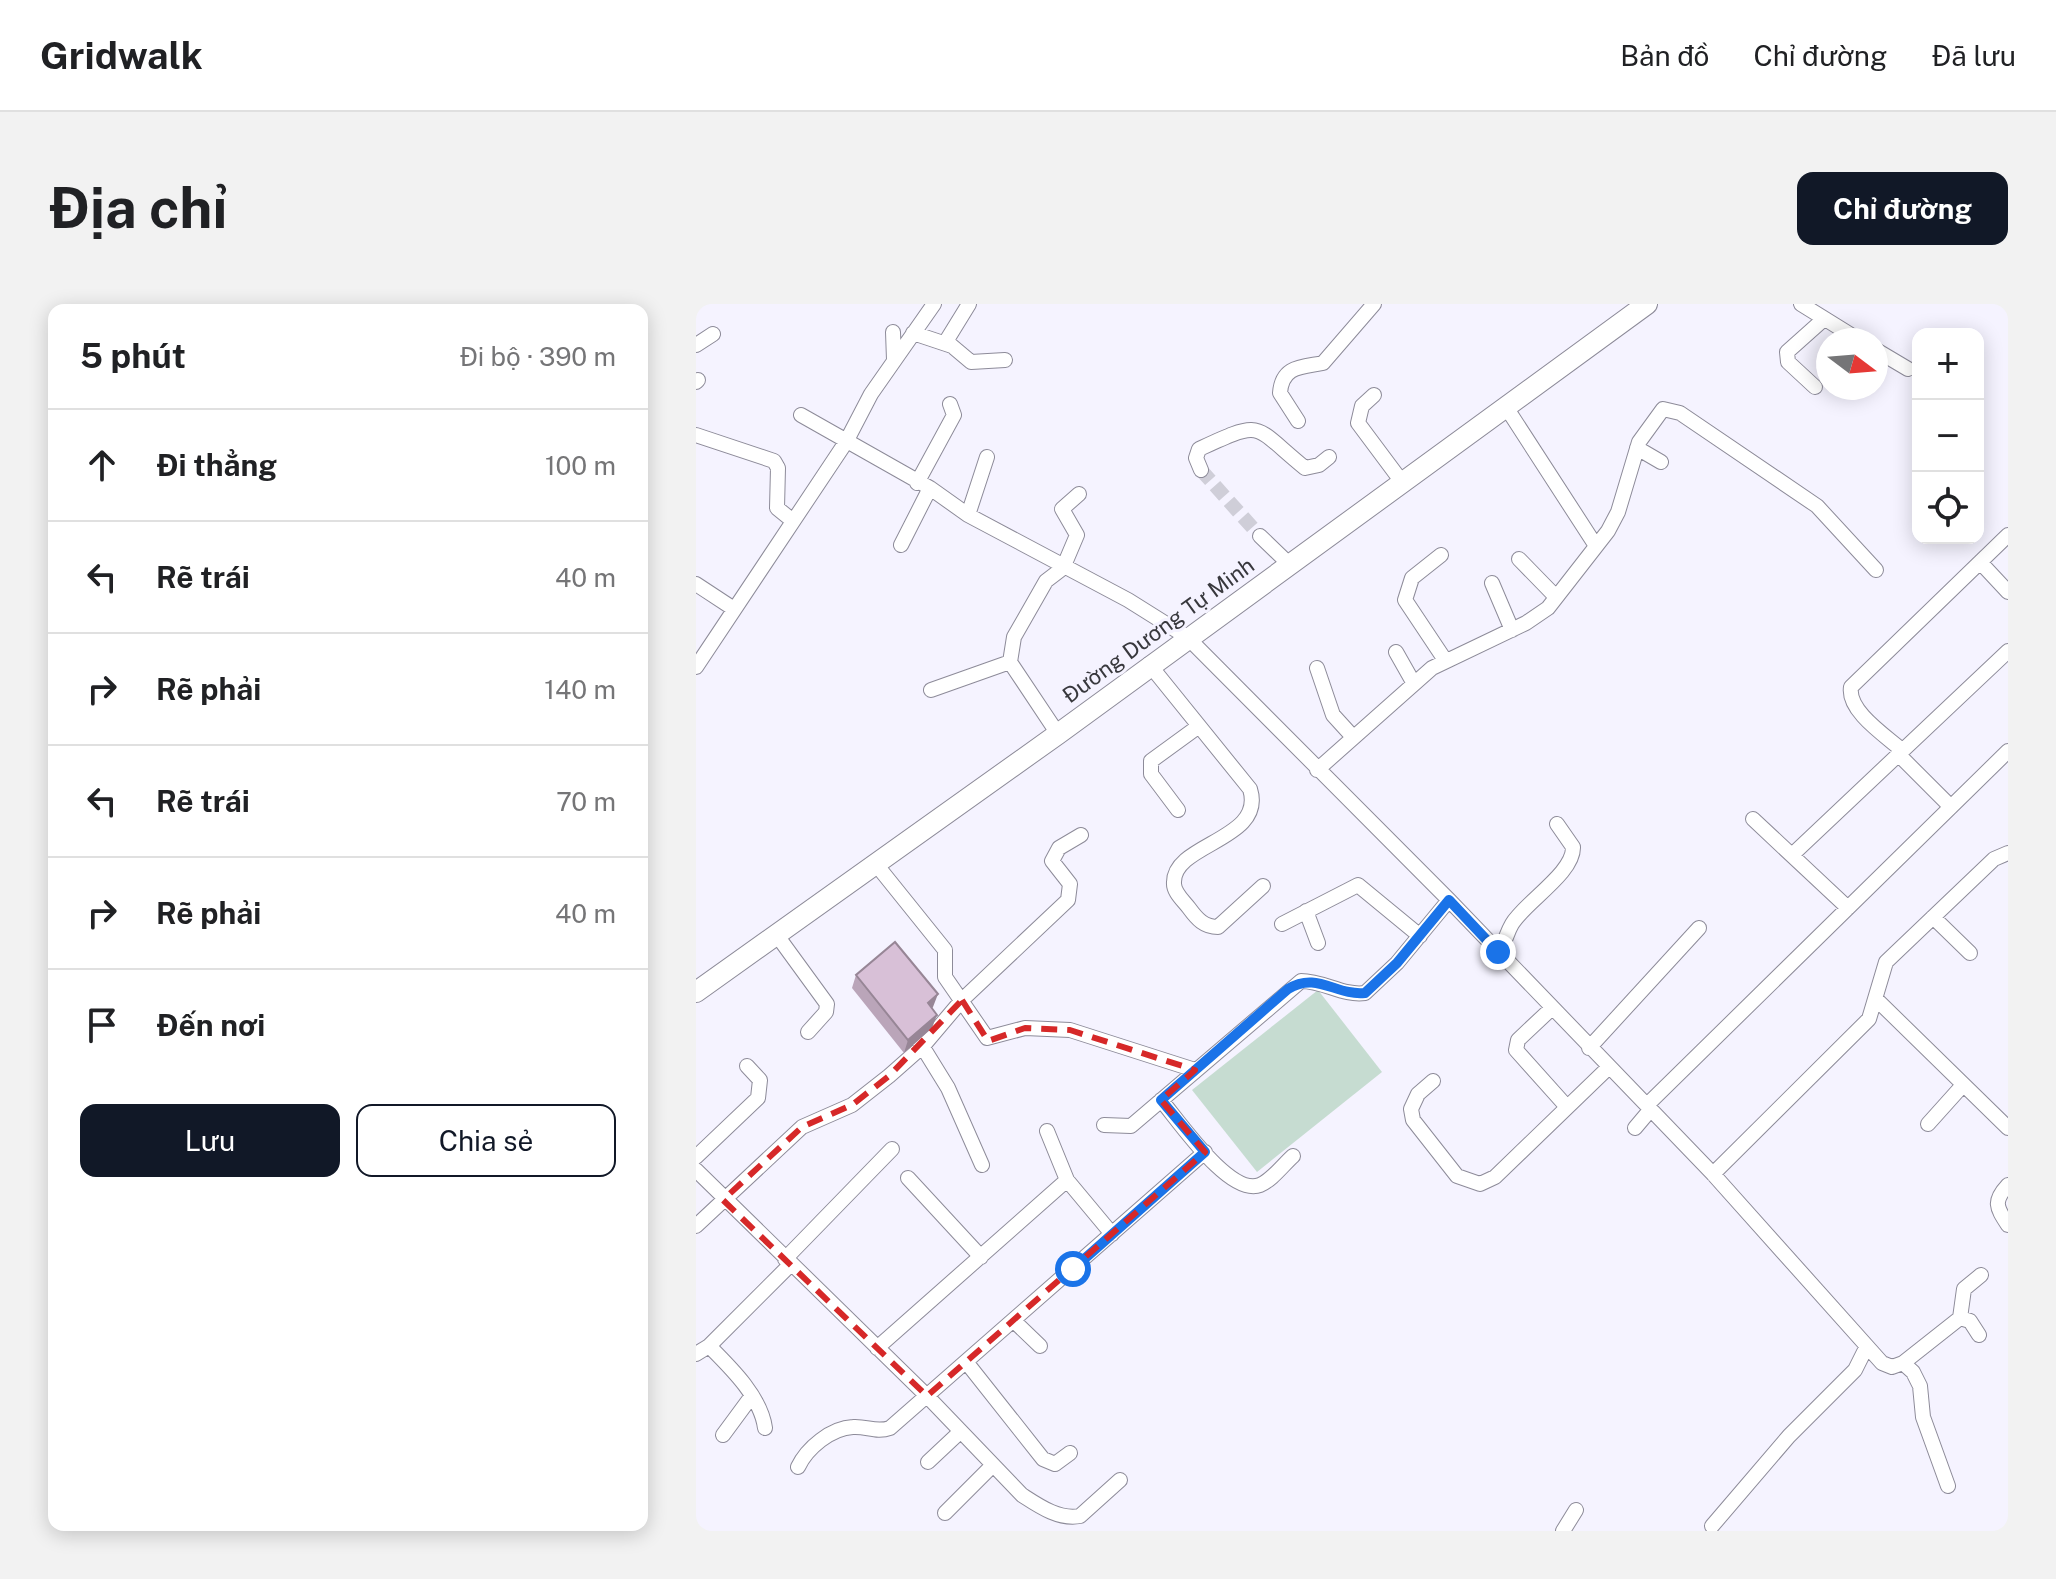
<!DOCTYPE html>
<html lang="vi">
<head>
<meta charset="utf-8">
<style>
	:root { --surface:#fff; --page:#f2f2f2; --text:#202124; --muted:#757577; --line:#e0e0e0; --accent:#111827 }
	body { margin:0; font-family:"Public Sans",sans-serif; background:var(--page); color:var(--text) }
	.controls { position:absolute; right:24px; top:24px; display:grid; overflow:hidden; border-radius:16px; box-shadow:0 4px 20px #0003 }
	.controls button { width:72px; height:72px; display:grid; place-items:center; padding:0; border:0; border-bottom:2px solid var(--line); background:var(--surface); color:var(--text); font:40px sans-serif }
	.compass { position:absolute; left:1120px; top:24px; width:72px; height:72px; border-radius:50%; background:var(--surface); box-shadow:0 4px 20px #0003; rotate:106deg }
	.stop { position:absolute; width:24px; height:24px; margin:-18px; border:6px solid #1a73e8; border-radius:50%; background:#fff }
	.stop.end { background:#1a73e8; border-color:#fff; box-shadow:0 2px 8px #0008 }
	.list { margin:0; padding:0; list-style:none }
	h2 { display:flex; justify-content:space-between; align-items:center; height:104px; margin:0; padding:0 32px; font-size:34px }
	h2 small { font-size:26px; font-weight:400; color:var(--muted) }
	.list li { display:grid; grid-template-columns:52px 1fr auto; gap:24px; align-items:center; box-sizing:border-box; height:112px; padding:0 32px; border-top:2px solid var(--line) }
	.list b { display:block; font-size:30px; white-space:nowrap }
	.list em { font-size:26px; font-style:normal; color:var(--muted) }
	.actions { display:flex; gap:16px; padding:24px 32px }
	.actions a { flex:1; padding:18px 0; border:2px solid var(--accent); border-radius:16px; text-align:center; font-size:28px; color:var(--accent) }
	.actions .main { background:var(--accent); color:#fff }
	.icon { flex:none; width:44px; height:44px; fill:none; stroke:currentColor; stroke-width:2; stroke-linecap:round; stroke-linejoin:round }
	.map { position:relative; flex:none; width:1312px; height:1227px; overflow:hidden; border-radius:16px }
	header { display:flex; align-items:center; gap:48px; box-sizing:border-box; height:112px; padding:0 40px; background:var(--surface); border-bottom:2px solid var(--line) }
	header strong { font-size:38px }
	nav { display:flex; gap:44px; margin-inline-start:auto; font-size:28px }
	.intro { display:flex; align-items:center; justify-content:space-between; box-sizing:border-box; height:192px; padding:0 48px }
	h1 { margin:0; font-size:56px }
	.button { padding:20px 36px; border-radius:16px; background:var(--accent); color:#fff; font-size:28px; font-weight:700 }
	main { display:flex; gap:48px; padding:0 48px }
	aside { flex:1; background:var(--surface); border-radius:16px; box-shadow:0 4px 20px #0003 }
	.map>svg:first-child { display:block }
	.green { fill:#c6dcd1 }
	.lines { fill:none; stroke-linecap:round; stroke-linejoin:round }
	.minor-tunnel { stroke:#cfced8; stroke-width:14; stroke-dasharray:14 7; stroke-linecap:butt }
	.minor-casing { stroke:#8d8b99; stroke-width:16 }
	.highway-casing { stroke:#8d8b99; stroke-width:22 }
	.minor { stroke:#fff; stroke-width:14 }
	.highway { stroke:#fff; stroke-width:20 }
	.wall { fill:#baa5b9 }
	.shaded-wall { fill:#978696 }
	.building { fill:#d8c0d7; stroke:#978696; stroke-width:2 }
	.route { stroke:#1a73e8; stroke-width:10 }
	.marked { fill:none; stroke:#d62828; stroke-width:6; stroke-dasharray:16 10; stroke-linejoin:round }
	.labels { text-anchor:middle; stroke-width:6; stroke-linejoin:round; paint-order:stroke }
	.street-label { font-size:22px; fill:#38383d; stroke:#f5f3ff }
</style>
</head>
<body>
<header>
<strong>Gridwalk</strong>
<nav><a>Bản đồ</a><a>Chỉ đường</a><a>Đã lưu</a></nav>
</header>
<div class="intro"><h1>Địa chỉ</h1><a class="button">Chỉ đường</a></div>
<main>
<aside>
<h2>5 phút<small>Đi bộ · 390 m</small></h2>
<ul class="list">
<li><svg class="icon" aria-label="ahead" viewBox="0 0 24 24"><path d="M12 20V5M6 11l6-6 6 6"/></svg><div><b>Đi thẳng</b></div><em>100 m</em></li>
<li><svg class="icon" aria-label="left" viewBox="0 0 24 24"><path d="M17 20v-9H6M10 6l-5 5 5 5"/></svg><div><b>Rẽ trái</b></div><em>40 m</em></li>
<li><svg class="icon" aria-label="right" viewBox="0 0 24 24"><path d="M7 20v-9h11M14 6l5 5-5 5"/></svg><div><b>Rẽ phải</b></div><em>140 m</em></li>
<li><svg class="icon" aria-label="left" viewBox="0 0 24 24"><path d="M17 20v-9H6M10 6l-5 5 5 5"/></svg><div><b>Rẽ trái</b></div><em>70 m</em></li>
<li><svg class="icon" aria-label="right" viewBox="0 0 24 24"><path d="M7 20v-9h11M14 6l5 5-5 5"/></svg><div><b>Rẽ phải</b></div><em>40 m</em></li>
<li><svg class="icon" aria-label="arrive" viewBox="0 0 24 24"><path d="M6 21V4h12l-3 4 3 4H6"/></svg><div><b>Đến nơi</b></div></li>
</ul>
<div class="actions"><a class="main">Lưu</a><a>Chia sẻ</a></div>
</aside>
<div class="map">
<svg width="1312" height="1227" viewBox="0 0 1312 1227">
	<rect width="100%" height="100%" fill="#f5f3ff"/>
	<path class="green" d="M 622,686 L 686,768 L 561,868 L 496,786 Z"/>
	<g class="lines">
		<path class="minor-tunnel" d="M 505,166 L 564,232"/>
		<defs>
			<path id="minor" d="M 1105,0 L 1163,36
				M 197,28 L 198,56
				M 217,29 L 256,42 L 275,58 L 309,56
				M 249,39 L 273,0
				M 0,41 L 17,30
				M 1180,46 L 1212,65
				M 0,78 L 2,76
				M 1119,83 L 1092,58 L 1091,48 L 1128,15
				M 678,91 L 666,102 L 662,119 L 706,178
				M 810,103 L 900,242
				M 105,111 L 234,184 L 272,211 L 432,296 L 491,333 L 753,596 L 1017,870 L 1186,1059 L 1196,1063 L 1207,1059 L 1264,1014 L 1268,985 L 1285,971
				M 602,117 L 584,89 C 586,61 607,63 627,59 L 678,0
				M 0,131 L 78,157 L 82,164 L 81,204 L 97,217
				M 941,144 L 965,158
				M 505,166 L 500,154 L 503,145 C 569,115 555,120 609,164 L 623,161 L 633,153
				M 221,179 L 258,111 L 254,100
				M 272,211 L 291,153
				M 564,232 L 592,259
				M 205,241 L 234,184
				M 745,251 L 716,274 L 709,296 L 749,356
				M 823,255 L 860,293
				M 1284,258 L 1312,288
				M 796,279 L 816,326
				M 0,280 L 38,305
				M 700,348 L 717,378
				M 453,360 L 554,485 C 570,536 478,539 478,578 C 477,588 487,596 493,604 C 501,615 508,623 522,623 L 567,582
				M 0,363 L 150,138 L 175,90 L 238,0
				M 621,364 L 637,411 L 657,433
				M 235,386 L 314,358
				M 362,430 L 314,358 L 318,333 L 350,277 L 367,264 L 381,231 L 366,205 L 383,190
				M 1207,447 C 1190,432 1151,407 1155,383 L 1312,231
				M 1203,451 L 1255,503
				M 621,466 L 736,364 L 830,319 L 852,304 L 912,227 L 922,208 L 943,138 L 967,105 L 984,109 L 1121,202 L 1180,266
				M 482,506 L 455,470 L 455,457 L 503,422
				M 1057,515 L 1152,604
				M 1096,551 L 1312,347
				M 179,559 L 249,646 L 249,673 L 291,734 L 329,724 L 374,726 L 499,766
				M 610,607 L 622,639
				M 1237,613 L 1274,649
				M 586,620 L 662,581 L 724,632
				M 80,630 L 131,700 L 130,708 L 112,728
				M 802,648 C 810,638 810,630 816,620 C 829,598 878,569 877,543 L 861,520
				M 1180,695 L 1312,824
				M 856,704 L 822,736 L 820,746 L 871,803
				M 223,737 L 252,784 L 286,861
				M 893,744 L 1003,624
				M 737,777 L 722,790 L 715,805 L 717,816 L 761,872 L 784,880 L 799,873 L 912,764
				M 465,796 C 483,817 534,893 564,881 C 576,876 587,861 597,852
				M 951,801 L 1312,447
				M 1232,820 L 1267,781
				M 408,821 L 435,822 L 605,677 C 628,677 647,692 669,689 L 701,659 L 753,596
				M 939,824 L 955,805
				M 351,827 L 371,876 L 416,930
				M 0,853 L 62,794 L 64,776 L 51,762
				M 0,866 L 231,1092 L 326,1191 C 343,1202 363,1216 384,1212 L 424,1176
				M 1017,870 L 1173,715 L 1190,658 L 1298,555 L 1312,549
				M 212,874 L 285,953
				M 1312,881 C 1297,897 1300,903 1312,921
				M 0,922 L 106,823 L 156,801 L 193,772 L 227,742 L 266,696 L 372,596 L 374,580 L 356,557 L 363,544 L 385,531
				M 89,955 L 196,845
				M 1264,1014 L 1274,1017 L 1283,1031
				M 318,1017 L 344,1042
				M 13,1042 C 35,1064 65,1093 69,1124
				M 181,1044 L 371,876
				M 0,1050 L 13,1042 L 94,961
				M 271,1059 L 347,1155 L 359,1160 L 374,1149
				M 1207,1059 L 1217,1068 L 1224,1082 L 1227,1113 L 1252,1182
				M 27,1131 L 55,1093
				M 232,1158 L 264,1128
				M 102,1163 C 111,1144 135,1124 157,1123 C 171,1122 180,1129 194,1124 L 509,848
				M 249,1209 L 296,1162
				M 1016,1222 L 1093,1132 L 1159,1066 L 1170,1044
				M 867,1227 L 880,1206"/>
			<path id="highway" d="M 0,688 L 362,430 L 951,0"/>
		</defs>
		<use href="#minor" class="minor-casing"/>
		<use href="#highway" class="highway-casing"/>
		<use href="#minor" class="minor"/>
		<use href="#highway" class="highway"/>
	</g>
	<path class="wall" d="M 160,671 L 237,703 L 236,704 L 236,724 L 208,749 L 156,684 Z"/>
	<path class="shaded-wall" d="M 242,690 L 237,703 L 227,712 L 232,699 Z
		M 241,711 L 236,724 L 208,749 L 212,736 Z"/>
	<path class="building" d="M 199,638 L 242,690 L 232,699 L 241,711 L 212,736 L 160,671 Z"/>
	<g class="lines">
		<path class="route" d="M 377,965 L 509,848 L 465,796 L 592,685 C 621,667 640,692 669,689 L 701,659 L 753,596 L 802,648"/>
	</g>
	<path class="marked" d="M 266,696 L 292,737 L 329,724 L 374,726 L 499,766 L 465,796 L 509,848 L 231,1092 L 27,896 L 106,823 L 156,801 L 193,772 Z"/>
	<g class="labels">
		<g class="street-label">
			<text transform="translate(462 326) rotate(-36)" y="8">Đường Dương Tự Minh</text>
		</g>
	</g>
</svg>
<div class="controls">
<button>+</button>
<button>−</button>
<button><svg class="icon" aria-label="locate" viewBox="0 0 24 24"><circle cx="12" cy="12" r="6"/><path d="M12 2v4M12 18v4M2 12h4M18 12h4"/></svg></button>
</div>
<svg class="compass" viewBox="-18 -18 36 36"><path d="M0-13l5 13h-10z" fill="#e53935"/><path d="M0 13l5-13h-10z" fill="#757577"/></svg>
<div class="stop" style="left:377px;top:965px"></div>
<div class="stop end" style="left:802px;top:648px"></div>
</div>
</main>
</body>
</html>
